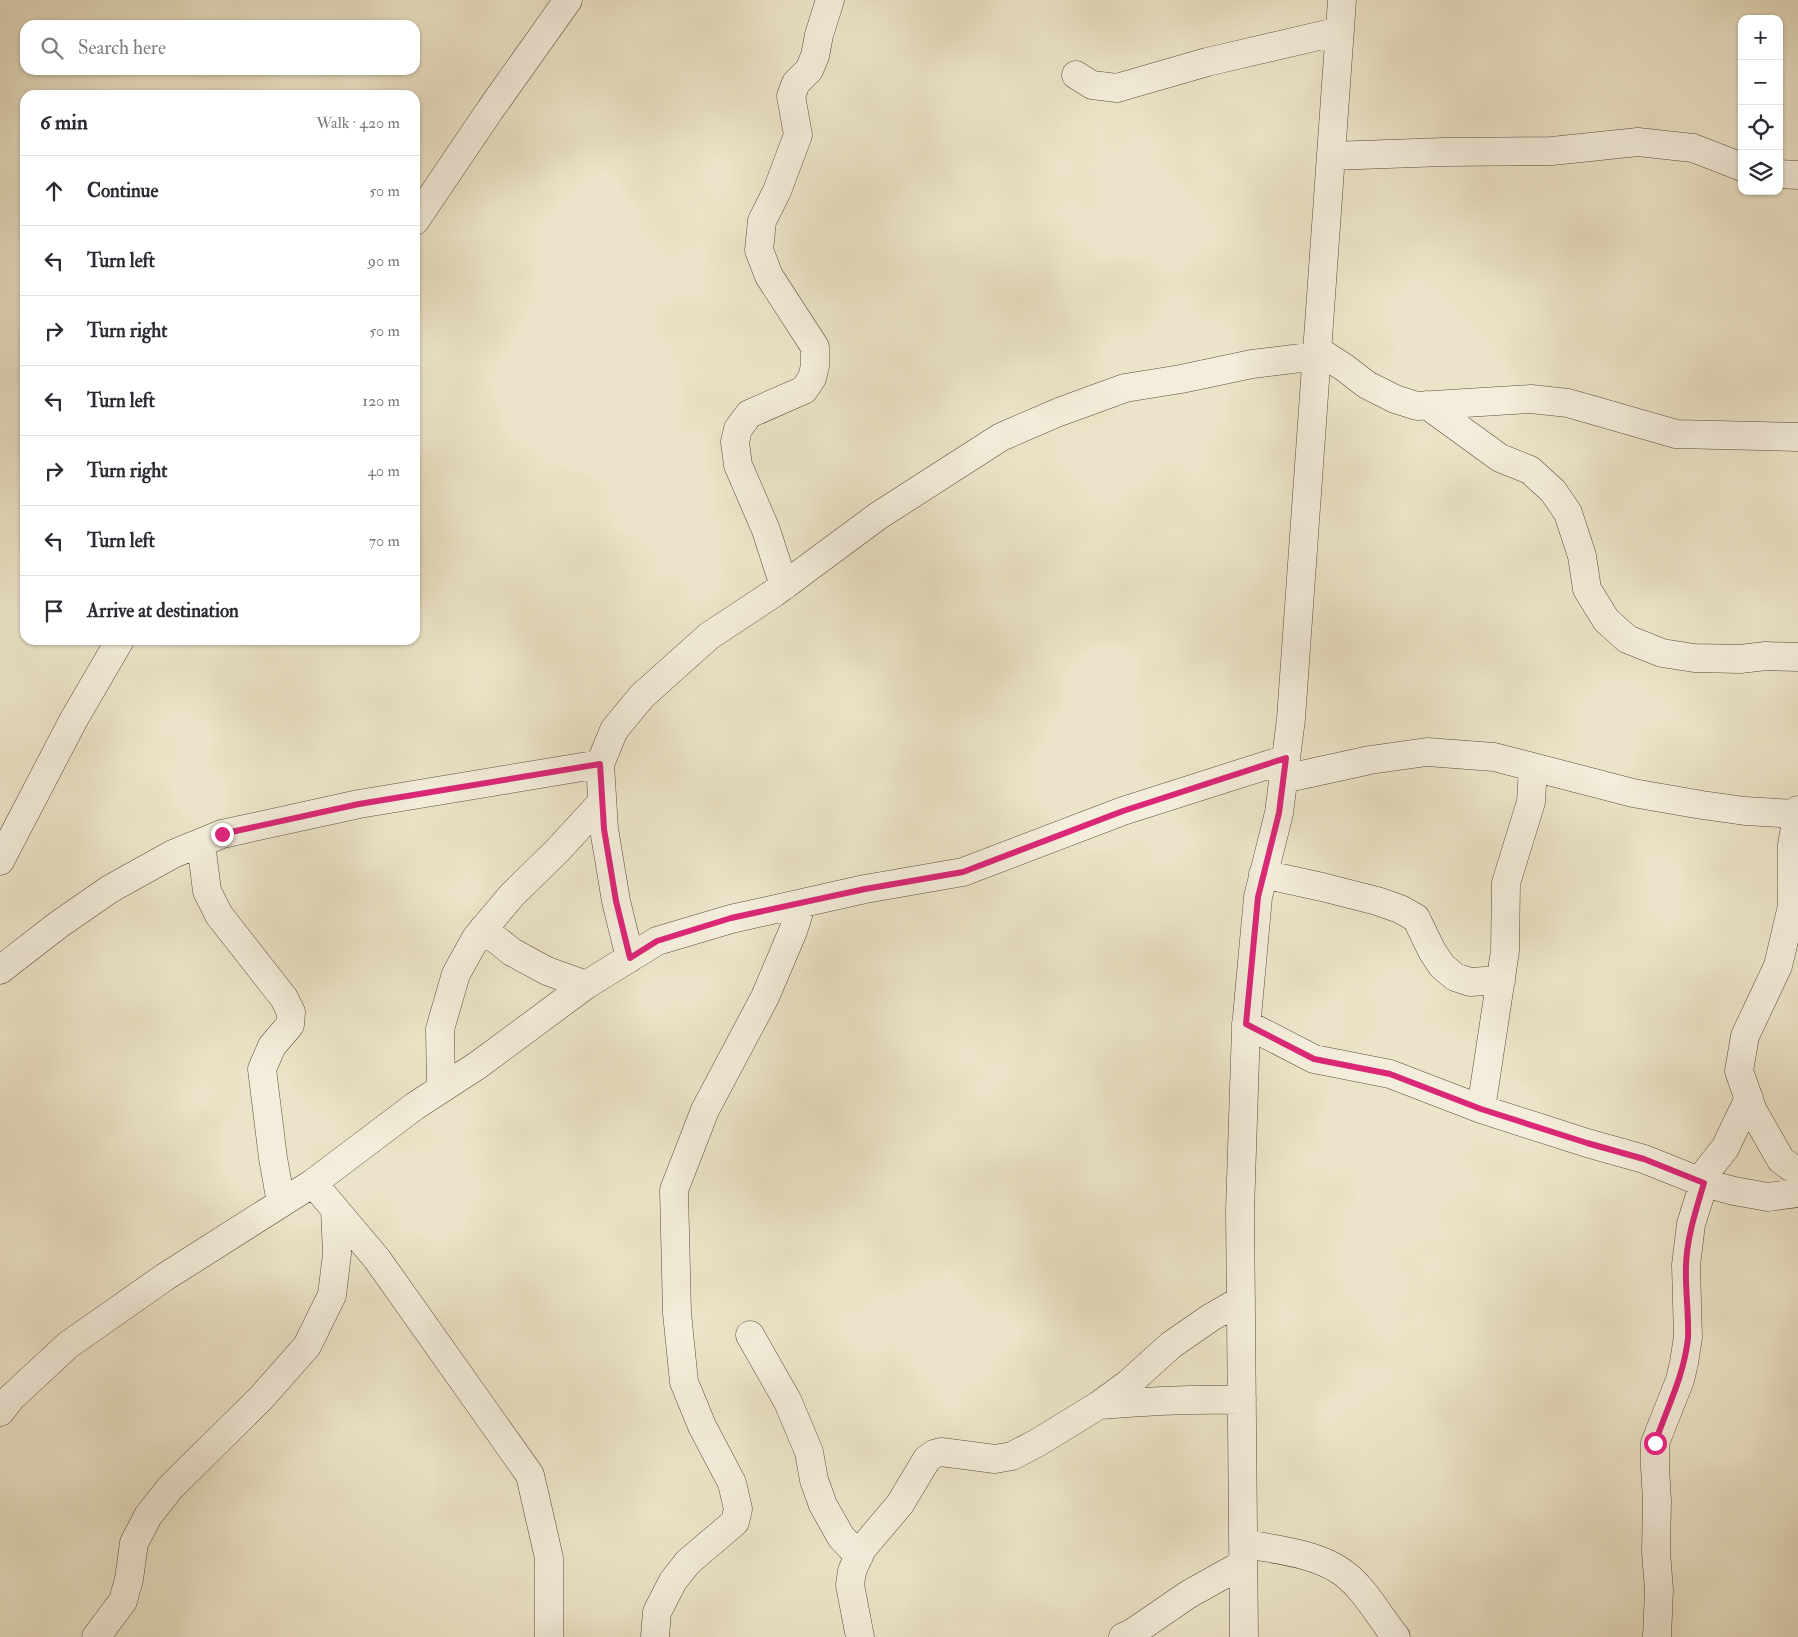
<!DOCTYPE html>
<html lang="en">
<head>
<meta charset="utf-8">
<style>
	:root { --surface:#fff; --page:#f7f7f7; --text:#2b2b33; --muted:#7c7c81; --line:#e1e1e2 }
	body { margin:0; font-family:"IM FELL Double Pica",serif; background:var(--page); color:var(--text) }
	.controls { position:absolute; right:15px; top:15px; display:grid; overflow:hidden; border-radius:10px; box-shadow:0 1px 4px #0004 }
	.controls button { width:45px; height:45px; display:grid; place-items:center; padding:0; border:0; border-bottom:1px solid var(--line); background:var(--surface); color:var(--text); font:25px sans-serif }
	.stop { position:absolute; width:15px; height:15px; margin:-11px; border:4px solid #db2777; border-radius:50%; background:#fff }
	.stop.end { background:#db2777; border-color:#fff; box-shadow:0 1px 5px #0008 }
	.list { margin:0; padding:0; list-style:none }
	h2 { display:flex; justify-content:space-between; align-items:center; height:65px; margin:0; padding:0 20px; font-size:21px }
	h2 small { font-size:16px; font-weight:400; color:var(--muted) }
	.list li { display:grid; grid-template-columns:32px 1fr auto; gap:15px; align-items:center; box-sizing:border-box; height:70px; padding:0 20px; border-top:1px solid var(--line) }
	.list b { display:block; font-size:19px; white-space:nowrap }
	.list em { font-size:16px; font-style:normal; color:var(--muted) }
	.icon { flex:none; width:28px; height:28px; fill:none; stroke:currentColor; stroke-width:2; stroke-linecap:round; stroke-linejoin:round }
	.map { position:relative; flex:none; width:1798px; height:1637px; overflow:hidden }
	.search { position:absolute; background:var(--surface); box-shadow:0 1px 4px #0004; left:20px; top:20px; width:400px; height:55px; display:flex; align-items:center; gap:12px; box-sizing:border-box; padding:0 18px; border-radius:15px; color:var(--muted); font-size:19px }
	.panel { position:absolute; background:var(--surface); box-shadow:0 1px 4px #0004; left:20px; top:90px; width:400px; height:555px; border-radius:15px }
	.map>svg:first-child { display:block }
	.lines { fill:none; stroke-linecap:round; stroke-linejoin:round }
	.minor-casing { stroke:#5c4b3c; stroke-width:29 }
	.minor { stroke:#f3eddb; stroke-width:28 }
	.route { stroke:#db2777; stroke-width:6 }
</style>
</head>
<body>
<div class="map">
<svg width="1798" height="1637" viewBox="0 0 1798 1637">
	<rect width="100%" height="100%" fill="#ece4c8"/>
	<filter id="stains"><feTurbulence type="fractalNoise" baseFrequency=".004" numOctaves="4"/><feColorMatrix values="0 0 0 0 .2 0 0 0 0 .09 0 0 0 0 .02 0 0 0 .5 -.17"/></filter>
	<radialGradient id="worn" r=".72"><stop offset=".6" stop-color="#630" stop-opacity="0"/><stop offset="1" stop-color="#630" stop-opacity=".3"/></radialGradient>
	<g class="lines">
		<defs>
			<path id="minor" d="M 1076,75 L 1092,85 L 1117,88 L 1207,62 L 1340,31
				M 1331,156 L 1444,152 L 1552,151 L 1638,142 L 1693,148 L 1742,167
				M 1779,174 L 1798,175
				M 415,221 L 490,110 L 568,0
				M 1317,350 L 1345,368 L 1367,385 L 1395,399 L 1417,406 L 1531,399 L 1568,403 L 1676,434 L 1798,437
				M 1427,405 L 1500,458 L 1530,470 L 1553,491 L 1568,513 L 1582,556 L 1587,589 L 1606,620 L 1627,639 L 1662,653 L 1694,658 L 1740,659 L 1766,656 L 1798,657
				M 784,586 L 766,530 L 738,465 L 735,442 L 738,429 L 749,414 L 804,390 L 812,378 L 815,366 L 815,347 L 769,276 L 759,250 L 762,221 L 777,191 L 798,135 L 791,96 L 796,83 L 809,70 L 815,56 L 819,35 L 830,0
				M 1283,779 L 1370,760 L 1427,752 L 1494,757 L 1633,793 L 1702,805 L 1745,811 L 1797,814
				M 1798,810 L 1792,845 L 1792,906 L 1778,966 L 1745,1036 L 1739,1071 L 1753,1111 L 1781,1160 L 1798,1172
				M 201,843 L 207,891 L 219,915 L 284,998 L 291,1012 L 290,1025 L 272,1046 L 262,1069 L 273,1158 L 281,1203
				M 0,861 L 74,719 L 120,640
				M 1263,874 L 1322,887 L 1377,901 L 1400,909 L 1416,918 L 1432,951 L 1442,966 L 1455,977 L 1470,982 L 1501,980
				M 483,929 L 512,952 L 547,971 L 586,985
				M 630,958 L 616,901 L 604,829 L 600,764 L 614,730 L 642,696 L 709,636 L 774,593 L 878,516 L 1001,437 L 1059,412 L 1125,388 L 1181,379 L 1252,364 L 1317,356
				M 0,970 L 58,925 L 110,889 L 173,854 L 222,834 L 359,804 L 600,764
				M 1246,1024 L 1314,1059 L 1390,1074 L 1481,1109 L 1587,1143 L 1644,1159 L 1704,1183 L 1734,1191 L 1768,1197 L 1798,1193
				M 441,1089 L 440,1029 L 456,974 L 476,938 L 512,895 L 557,851 L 602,802
				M 1481,1109 L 1505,951 L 1506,883 L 1531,802 L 1533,768
				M 1699,1181 L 1725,1148 L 1749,1098
				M 313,1183 L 377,1259 L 530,1475 L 549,1558 L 549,1637
				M 750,1335 L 788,1402 L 809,1452 L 814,1480 L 823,1505 L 841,1537 L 859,1556
				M 1100,1405 C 1148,1401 1195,1399 1242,1400
				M 0,1412 L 11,1398 L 68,1345 L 165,1277 L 313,1183 L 415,1106 L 478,1065 L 586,985 L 657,941 L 731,919 L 865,889 L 963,872 L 1123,811 L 1286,759
				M 1243,1543 C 1274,1550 1311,1552 1339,1570 C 1363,1585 1378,1615 1396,1637
				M 96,1637 L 123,1601 L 129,1579 L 134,1543 L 148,1516 L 170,1488 L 261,1398 L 307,1346 L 332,1295 L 337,1254 L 335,1209
				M 655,1637 L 657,1612 L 673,1581 L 688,1562 L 735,1522 L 738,1509 L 732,1483 L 702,1426 L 684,1382 L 677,1313 L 674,1190 L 705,1110 L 765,997 L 793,931 L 802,903
				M 860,1637 L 850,1585 L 852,1571 L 862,1549 L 900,1504 L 927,1459 L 934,1454 L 941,1452 L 995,1459 L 1012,1456 L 1037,1443 L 1099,1405 L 1129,1383 L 1171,1345 L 1210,1318 L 1241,1300
				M 1123,1637 L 1132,1633 L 1189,1594 L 1243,1564
				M 1244,1637 L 1240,1210 L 1246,1028 L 1258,897 L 1279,813 L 1291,719 L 1342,0
				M 1657,1637 L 1659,1590 L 1656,1552 L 1657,1501 L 1655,1467 L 1655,1443 L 1680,1380 L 1684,1363 L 1688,1337 L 1686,1265 L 1691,1224 L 1704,1183"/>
		</defs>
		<use href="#minor" class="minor-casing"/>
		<use href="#minor" class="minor"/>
	</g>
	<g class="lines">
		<path class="route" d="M 222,834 L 359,804 L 600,764 L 604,829 L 616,901 L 630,958 L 657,941 L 731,918 L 865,889 L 963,872 L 1123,811 L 1286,758 L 1279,813 L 1258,897 L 1246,1024 L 1314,1059 L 1390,1074 L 1481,1109 L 1587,1143 L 1644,1159 L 1704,1183 C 1696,1210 1687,1237 1686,1265 C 1685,1289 1689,1314 1688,1338 C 1684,1376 1667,1408 1655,1443"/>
	</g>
	<rect width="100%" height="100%" filter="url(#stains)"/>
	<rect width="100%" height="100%" fill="url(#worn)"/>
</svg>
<div class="controls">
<button>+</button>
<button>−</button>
<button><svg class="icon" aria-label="locate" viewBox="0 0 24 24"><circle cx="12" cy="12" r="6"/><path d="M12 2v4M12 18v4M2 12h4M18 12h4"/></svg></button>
<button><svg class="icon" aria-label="layers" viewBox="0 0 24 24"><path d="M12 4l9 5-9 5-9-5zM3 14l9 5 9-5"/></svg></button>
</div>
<div class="stop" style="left:1655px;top:1443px"></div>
<div class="stop end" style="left:222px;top:834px"></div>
<div class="search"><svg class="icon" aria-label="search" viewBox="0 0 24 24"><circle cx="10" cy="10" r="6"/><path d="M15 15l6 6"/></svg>Search here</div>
<section class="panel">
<h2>6 min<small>Walk · 420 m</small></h2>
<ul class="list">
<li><svg class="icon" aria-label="ahead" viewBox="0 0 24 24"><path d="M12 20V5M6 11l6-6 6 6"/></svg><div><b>Continue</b></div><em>50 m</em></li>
<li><svg class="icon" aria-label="left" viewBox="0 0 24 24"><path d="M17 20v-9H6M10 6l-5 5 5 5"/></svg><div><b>Turn left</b></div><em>90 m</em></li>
<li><svg class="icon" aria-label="right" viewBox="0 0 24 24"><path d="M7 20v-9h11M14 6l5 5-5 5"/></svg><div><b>Turn right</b></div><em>50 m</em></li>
<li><svg class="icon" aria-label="left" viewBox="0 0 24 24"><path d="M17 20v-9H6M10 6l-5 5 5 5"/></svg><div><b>Turn left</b></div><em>120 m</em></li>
<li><svg class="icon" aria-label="right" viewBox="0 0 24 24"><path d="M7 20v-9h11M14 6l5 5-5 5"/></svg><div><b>Turn right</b></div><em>40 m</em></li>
<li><svg class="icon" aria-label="left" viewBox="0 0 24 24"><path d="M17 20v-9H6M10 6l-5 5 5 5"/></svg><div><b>Turn left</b></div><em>70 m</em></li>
<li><svg class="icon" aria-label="arrive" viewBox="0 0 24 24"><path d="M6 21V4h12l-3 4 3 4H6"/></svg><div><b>Arrive at destination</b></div></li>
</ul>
</section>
</div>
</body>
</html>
